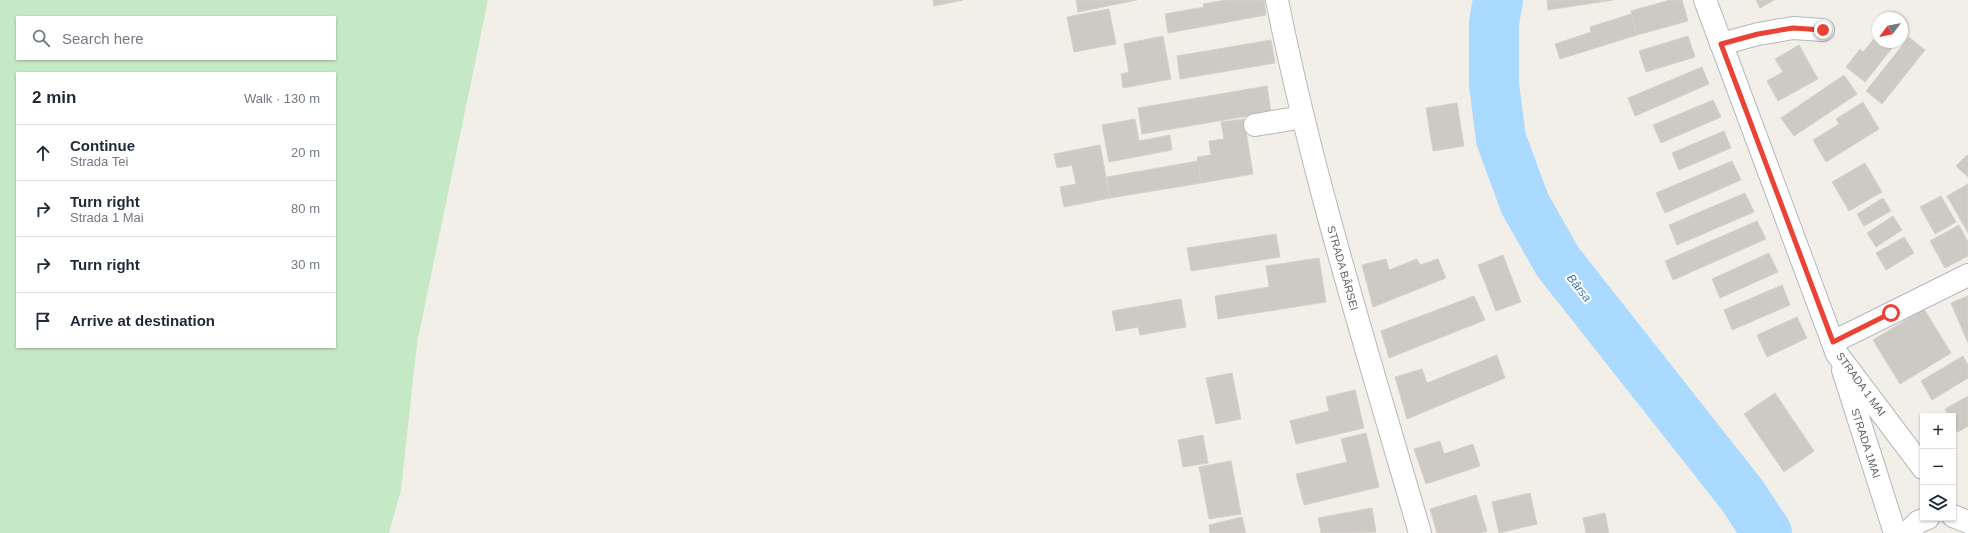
<!DOCTYPE html>
<html lang="en">
<head>
<meta charset="utf-8">
<style>
	:root { --surface:#fff; --page:#f2f2f3; --text:#1f2937; --muted:#747a83; --line:#e0e1e3 }
	body { margin:0; font-family:Arial,sans-serif; background:var(--page); color:var(--text) }
	.controls { position:absolute; right:12px; bottom:12px; display:grid; overflow:hidden; border-radius:0px; box-shadow:0 1px 3px #0004 }
	.controls button { width:36px; height:36px; display:grid; place-items:center; padding:0; border:0; border-bottom:1px solid var(--line); background:var(--surface); color:var(--text); font:20px sans-serif }
	.compass { position:absolute; left:1872px; top:12px; width:36px; height:36px; border-radius:50%; background:var(--surface); box-shadow:0 1px 3px #0004; rotate:238deg }
	.stop { position:absolute; width:12px; height:12px; margin:-9px; border:3px solid #ea4335; border-radius:50%; background:#fff }
	.stop.end { background:#ea4335; border-color:#fff; box-shadow:0 1px 4px #0008 }
	.list { margin:0; padding:0; list-style:none }
	h2 { display:flex; justify-content:space-between; align-items:center; height:52px; margin:0; padding:0 16px; font-size:17px }
	h2 small { font-size:13px; font-weight:400; color:var(--muted) }
	.list li { display:grid; grid-template-columns:26px 1fr auto; gap:12px; align-items:center; box-sizing:border-box; height:56px; padding:0 16px; border-top:1px solid var(--line) }
	.list b { display:block; font-size:15px; white-space:nowrap }
	.list p { margin:0; font-size:13px; white-space:nowrap; color:var(--muted) }
	.list em { font-size:13px; font-style:normal; color:var(--muted) }
	.icon { flex:none; width:22px; height:22px; fill:none; stroke:currentColor; stroke-width:2; stroke-linecap:round; stroke-linejoin:round }
	.map { position:relative; flex:none; width:1968px; height:533px; overflow:hidden }
	.search { position:absolute; background:var(--surface); box-shadow:0 1px 3px #0004; left:16px; top:16px; width:320px; height:44px; display:flex; align-items:center; gap:10px; box-sizing:border-box; padding:0 14px; border-radius:0px; color:var(--muted); font-size:15px }
	.panel { position:absolute; background:var(--surface); box-shadow:0 1px 3px #0004; left:16px; top:72px; width:320px; height:276px; border-radius:0px }
	.map>svg:first-child { display:block }
	.green { fill:#c5e8c5; fill-rule:evenodd }
	.lines { fill:none; stroke-linecap:round; stroke-linejoin:round }
	.river { stroke:#aadaff; stroke-width:50 }
	.building { fill:#cccac5; stroke:#d6d1c6 }
	.minor-casing { stroke:#b5b8bc; stroke-width:24 }
	.minor { stroke:#fff; stroke-width:22 }
	.route { stroke:#ea4335; stroke-width:5 }
	.labels { text-anchor:middle; stroke-width:4; stroke-linejoin:round; paint-order:stroke }
	.street-label { font-size:11px; fill:#5f6368; stroke:#fff }
	.water-label { font-size:12px; font-style:italic; fill:#4174aa; stroke:#fff }
</style>
</head>
<body>
<div class="map">
<svg width="1968" height="533" viewBox="0 0 1968 533">
	<rect width="100%" height="100%" fill="#f1efe8"/>
	<path class="green" d="M 0,0 L 488,0 L 417,343 L 401,490 L 389,533 L 0,533 ZM 17,17 L 335,17 L 335,59 L 17,59 ZM 17,73 L 335,73 L 335,347 L 17,347 Z"/>
	<g class="lines">
		<path class="river" d="M 1498,0 L 1494,23 L 1494,84 L 1501,139 L 1525,204 L 1558,262 L 1742,495 L 1767,533"/>
	</g>
	<path class="building" d="M 933,0 L 963,0 L 934,6 Z
		M 1076,0 L 1137,0 L 1078,12 Z
		M 1225,0 L 1264,0 L 1266,15 L 1168,33 L 1165,14 L 1204,7 L 1203,4 Z
		M 1547,0 L 1613,0 L 1548,10 Z
		M 1670,0 L 1682,0 L 1688,21 L 1637,35 L 1631,11 Z
		M 1756,0 L 1774,0 L 1760,8 Z
		M 1109,9 L 1116,44 L 1074,52 L 1067,17 Z
		M 1631,14 L 1637,35 L 1560,59 L 1555,44 L 1591,32 L 1590,27 Z
		M 1878,34 L 1878,42 L 1897,42 L 1865,82 L 1846,67 L 1860,49 L 1863,52 Z
		M 1163,36 L 1171,79 L 1123,88 L 1121,74 L 1129,72 L 1124,44 Z
		M 1688,36 L 1695,57 L 1646,72 L 1639,51 Z
		M 1909,37 L 1925,50 L 1882,104 L 1866,91 Z
		M 1271,40 L 1275,63 L 1180,79 L 1177,56 Z
		M 1799,45 L 1818,79 L 1778,101 L 1767,81 L 1783,72 L 1775,59 Z
		M 1702,67 L 1709,84 L 1635,116 L 1628,98 Z
		M 1844,75 L 1857,94 L 1794,136 L 1781,118 Z
		M 1267,86 L 1271,112 L 1142,134 L 1138,108 Z
		M 1713,100 L 1721,117 L 1661,143 L 1653,125 Z
		M 1863,102 L 1879,129 L 1826,162 L 1813,140 L 1839,124 L 1836,119 Z
		M 1457,103 L 1464,146 L 1433,151 L 1426,108 Z
		M 1135,119 L 1139,141 L 1170,135 L 1172,150 L 1109,162 L 1102,125 Z
		M 1244,119 L 1253,174 L 1201,183 L 1197,157 L 1211,155 L 1209,141 L 1224,139 L 1221,122 Z
		M 1724,131 L 1731,148 L 1679,170 L 1672,153 Z
		M 1100,145 L 1110,198 L 1064,207 L 1060,187 L 1076,184 L 1072,165 L 1057,168 L 1054,154 Z
		M 1967,155 L 1968,156 L 1968,177 L 1956,166 Z
		M 1198,161 L 1201,183 L 1110,198 L 1107,177 Z
		M 1732,161 L 1741,180 L 1665,213 L 1656,193 Z
		M 1865,163 L 1882,192 L 1849,211 L 1832,182 Z
		M 1968,184 L 1968,233 L 1947,196 Z
		M 1745,193 L 1754,212 L 1677,245 L 1669,225 Z
		M 1941,196 L 1956,222 L 1935,234 L 1920,207 Z
		M 1883,198 L 1891,211 L 1864,226 L 1857,214 Z
		M 1893,216 L 1902,230 L 1876,247 L 1867,233 Z
		M 1757,221 L 1766,239 L 1673,280 L 1665,261 Z
		M 1959,225 L 1968,242 L 1968,256 L 1945,268 L 1930,241 Z
		M 1276,234 L 1280,257 L 1191,271 L 1187,248 Z
		M 1904,237 L 1914,253 L 1886,270 L 1876,253 Z
		M 1769,253 L 1778,272 L 1720,298 L 1712,279 Z
		M 1503,255 L 1521,302 L 1496,311 L 1478,265 Z
		M 1319,258 L 1326,302 L 1218,319 L 1215,296 L 1269,287 L 1266,266 Z
		M 1386,259 L 1389,270 L 1417,259 L 1420,265 L 1438,259 L 1446,278 L 1373,307 L 1362,265 Z
		M 1782,285 L 1790,305 L 1732,330 L 1724,310 Z
		M 1474,296 L 1485,320 L 1389,358 L 1381,331 Z
		M 1968,296 L 1968,343 L 1951,303 Z
		M 1181,299 L 1186,327 L 1140,335 L 1138,327 L 1116,331 L 1112,311 Z
		M 1924,309 L 1951,353 L 1900,384 L 1873,340 Z
		M 1797,317 L 1807,338 L 1767,357 L 1757,335 Z
		M 1497,355 L 1505,378 L 1407,419 L 1395,377 L 1422,369 L 1427,383 Z
		M 1963,356 L 1968,365 L 1968,378 L 1932,400 L 1921,381 Z
		M 1232,373 L 1241,419 L 1216,424 L 1206,378 Z
		M 1355,390 L 1364,428 L 1296,444 L 1290,421 L 1329,411 L 1326,397 Z
		M 1775,393 L 1814,451 L 1784,472 L 1744,414 Z
		M 1968,396 L 1968,426 L 1958,432 L 1953,424 L 1953,416 L 1949,416 L 1945,409 Z
		M 1366,433 L 1379,487 L 1304,505 L 1296,474 L 1347,462 L 1341,439 Z
		M 1203,435 L 1208,463 L 1183,467 L 1178,440 Z
		M 1440,441 L 1444,454 L 1473,444 L 1480,466 L 1426,484 L 1414,449 Z
		M 1231,461 L 1241,514 L 1209,519 L 1199,467 Z
		M 1530,493 L 1537,524 L 1499,533 L 1492,502 Z
		M 1476,495 L 1487,531 L 1480,533 L 1437,533 L 1430,509 Z
		M 1372,508 L 1376,532 L 1321,533 L 1318,518 Z
		M 1605,513 L 1609,533 L 1586,533 L 1583,518 Z
		M 1242,517 L 1246,533 L 1210,533 L 1209,525 Z"/>
	<g class="lines">
		<defs>
			<path id="minor" d="M 1277,0 C 1313,180 1369,357 1420,533
				M 1705,0 L 1837,354 L 1923,468
				M 1721,44 L 1758,34 L 1793,28 L 1823,30
				M 1255,125 L 1303,117
				M 1833,342 L 1968,275
				M 1843,370 L 1895,533
				M 1953,516 L 1968,522
				M 1907,533 L 1918,522 L 1928,518"/>
		</defs>
		<use href="#minor" class="minor-casing"/>
		<use href="#minor" class="minor"/>
	</g>
	<g class="lines">
		<path class="route" d="M 1823,30 L 1793,28 L 1758,34 L 1721,44 L 1833,342 L 1891,313"/>
	</g>
	<g class="labels">
		<g class="street-label">
			<text transform="translate(1343 268) rotate(74)" y="4">STRADA BÂRSEI</text>
			<text transform="translate(1861 384) rotate(54)" y="4">STRADA 1 MAI</text>
			<text transform="translate(1866 443) rotate(72)" y="4">STRADA 1MAI</text>
		</g>
		<g class="water-label">
			<text transform="translate(1579 288) rotate(52)" y="4">Bârsa</text>
		</g>
	</g>
</svg>
<div class="controls">
<button>+</button>
<button>−</button>
<button><svg class="icon" aria-label="layers" viewBox="0 0 24 24"><path d="M12 4l9 5-9 5-9-5zM3 14l9 5 9-5"/></svg></button>
</div>
<svg class="compass" viewBox="-18 -18 36 36"><path d="M0-13l5 13h-10z" fill="#e53935"/><path d="M0 13l5-13h-10z" fill="#747a83"/></svg>
<div class="stop" style="left:1891px;top:313px"></div>
<div class="stop end" style="left:1823px;top:30px"></div>
<div class="search"><svg class="icon" aria-label="search" viewBox="0 0 24 24"><circle cx="10" cy="10" r="6"/><path d="M15 15l6 6"/></svg>Search here</div>
<section class="panel">
<h2>2 min<small>Walk · 130 m</small></h2>
<ul class="list">
<li><svg class="icon" aria-label="ahead" viewBox="0 0 24 24"><path d="M12 20V5M6 11l6-6 6 6"/></svg><div><b>Continue</b><p>Strada Tei</p></div><em>20 m</em></li>
<li><svg class="icon" aria-label="right" viewBox="0 0 24 24"><path d="M7 20v-9h11M14 6l5 5-5 5"/></svg><div><b>Turn right</b><p>Strada 1 Mai</p></div><em>80 m</em></li>
<li><svg class="icon" aria-label="right" viewBox="0 0 24 24"><path d="M7 20v-9h11M14 6l5 5-5 5"/></svg><div><b>Turn right</b></div><em>30 m</em></li>
<li><svg class="icon" aria-label="arrive" viewBox="0 0 24 24"><path d="M6 21V4h12l-3 4 3 4H6"/></svg><div><b>Arrive at destination</b></div></li>
</ul>
</section>
</div>
</body>
</html>
